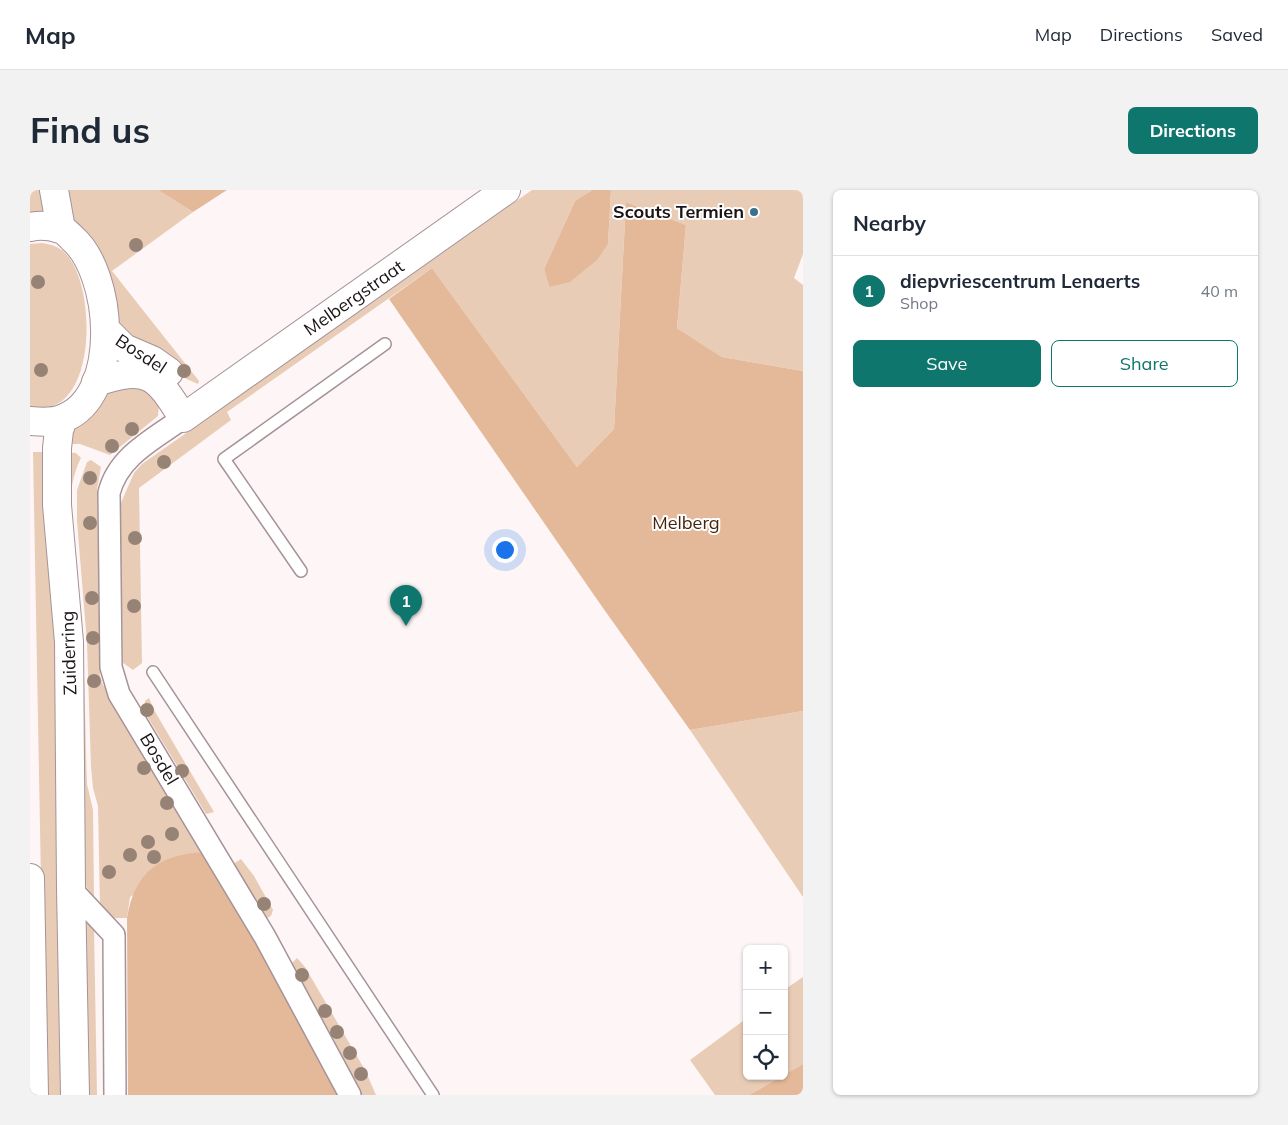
<!DOCTYPE html>
<html lang="en">
<head>
<meta charset="utf-8">
<style>
	:root { --surface:#fff; --page:#f2f2f3; --text:#1f2937; --muted:#747a83; --line:#e0e1e3; --accent:#0f766e }
	body { margin:0; font-family:Mulish,sans-serif; background:var(--page); color:var(--text) }
	.controls { position:absolute; right:15px; bottom:15px; display:grid; overflow:hidden; border-radius:8px; box-shadow:0 1px 4px #0004 }
	.controls button { width:45px; height:45px; display:grid; place-items:center; padding:0; border:0; border-bottom:1px solid var(--line); background:var(--surface); color:var(--text); font:25px sans-serif }
	.you { position:absolute; left:474px; top:359px; width:18px; height:18px; margin:-12px; border:4px solid #fff; border-radius:50%; background:#1a73e8; box-shadow:0 0 0 8px #1a73e833 }
	.badge { display:grid; place-items:center; width:32px; height:32px; border-radius:50%; background:var(--accent); color:#fff; font-size:16px; font-weight:700 }
	.pin { position:absolute; translate:-50% -41px; filter:drop-shadow(0 1px 2px #0008) }
	.pin::after { content:''; position:absolute; top:26px; width:18px; height:15px; background:inherit; clip-path:polygon(0 0,100% 0,50% 100%) }
	.list { margin:0; padding:0; list-style:none }
	h2 { display:flex; justify-content:space-between; align-items:center; height:65px; margin:0; padding:0 20px; font-size:21px }
	h2 small { font-size:16px; font-weight:400; color:var(--muted) }
	.list li { display:grid; grid-template-columns:32px 1fr auto; gap:15px; align-items:center; box-sizing:border-box; height:70px; padding:0 20px; border-top:1px solid var(--line) }
	.list b { display:block; font-size:19px; white-space:nowrap }
	.list p { margin:0; font-size:16px; white-space:nowrap; color:var(--muted) }
	.list em { font-size:16px; font-style:normal; color:var(--muted) }
	.actions { display:flex; gap:10px; padding:15px 20px }
	.actions a { flex:1; padding:11px 0; border:1px solid var(--accent); border-radius:8px; text-align:center; font-size:18px; color:var(--accent) }
	.actions .main { background:var(--accent); color:#fff }
	.icon { flex:none; width:28px; height:28px; fill:none; stroke:currentColor; stroke-width:2; stroke-linecap:round; stroke-linejoin:round }
	.map { position:relative; flex:none; width:773px; height:905px; overflow:hidden; border-radius:8px }
	header { display:flex; align-items:center; gap:30px; box-sizing:border-box; height:70px; padding:0 25px; background:var(--surface); border-bottom:1px solid var(--line) }
	header strong { font-size:24px }
	nav { display:flex; gap:28px; margin-inline-start:auto; font-size:18px }
	.intro { display:flex; align-items:center; justify-content:space-between; box-sizing:border-box; height:120px; padding:0 30px }
	h1 { margin:0; font-size:35px }
	.button { padding:12px 22px; border-radius:8px; background:var(--accent); color:#fff; font-size:18px; font-weight:700 }
	main { display:flex; gap:30px; padding:0 30px }
	aside { flex:1; background:var(--surface); border-radius:8px; box-shadow:0 1px 4px #0004 }
	.map>svg:first-child { display:block }
	.green { fill:#e9ccb6 }
	.forest { fill:#e4b999 }
	.lines { fill:none; stroke-linecap:round; stroke-linejoin:round }
	.service-casing { stroke:#a59397; stroke-width:14 }
	.minor-casing { stroke:#a59397; stroke-width:24 }
	.tertiary-casing { stroke:#a59397; stroke-width:30 }
	.secondary-casing { stroke:#a59397; stroke-width:30 }
	.service { stroke:#fff; stroke-width:11 }
	.minor { stroke:#fff; stroke-width:21 }
	.tertiary { stroke:#fff; stroke-width:28 }
	.secondary { stroke:#fff; stroke-width:28 }
	.tree { fill:#968375 }
	.poi-dot { fill:#37718a; stroke:#fff; stroke-width:2 }
	.labels { text-anchor:middle; stroke-width:4; stroke-linejoin:round; paint-order:stroke }
	.poi-label { font-size:18px; font-weight:bold; fill:#1a1415; stroke:#fff; text-anchor:end }
	.street-label { font-size:18px; fill:#1a1415; stroke:#fff }
	.park-label { font-size:18px; fill:#42250b; stroke:#fff }
</style>
</head>
<body>
<header>
<strong>Map</strong>
<nav><a>Map</a><a>Directions</a><a>Saved</a></nav>
</header>
<div class="intro"><h1>Find us</h1><a class="button">Directions</a></div>
<main>
<div class="map">
<svg width="773" height="905" viewBox="0 0 773 905">
	<rect width="100%" height="100%" fill="#fdf5f6"/>
	<path class="green" d="M 0,0 L 14,0 L 20,30 L 0,28 Z
		M 29,0 L 128,0 L 163,22 L 82,81 L 169,191 L 168,194 L 148,185 L 94,152 L 41,36 Z
		M 502,0 L 562,0 L 545,11 L 514,79 L 519,97 L 578,54 L 581,0 L 773,0 L 773,64 L 764,88 L 773,95 L 773,181 L 692,167 L 647,138 L 656,35 L 596,12 L 584,239 L 547,277 L 402,78 L 197,222 L 201,230 L 109,298 L 112,473 L 103,480 L 93,473 L 90,315 L 104,283 L 112,274 Z
		M 12,53 C 19,54 27,56 33,61 C 69,91 68,235 0,216 L 0,54 Z
		M 86,195 L 118,199 L 129,214 L 128,226 L 80,265 L 50,254 L 32,254 L 50,227 Z
		M 3,262 L 19,262 L 29,406 L 32,905 L 15,905 Z
		M 31,262 L 46,263 L 51,268 C 28,314 47,372 51,422 C 55,479 55,537 57,594 L 63,620 L 64,708 L 53,692 Z
		M 61,270 L 71,277 L 67,299 L 70,486 L 73,495 L 96,529 L 174,662 L 100,707 L 97,728 L 79,728 L 70,716 L 68,616 L 63,598 L 61,577 L 57,453 L 47,331 L 47,300 L 57,272 Z
		M 119,508 L 124,520 L 184,622 L 176,624 L 114,521 L 115,511 Z
		M 773,521 L 773,707 L 660,540 Z
		M 211,669 L 224,686 L 243,720 L 241,726 L 235,729 L 203,674 Z
		M 54,728 L 64,738 L 67,905 L 56,905 Z
		M 267,768 L 275,777 L 335,880 L 346,905 L 331,905 L 303,848 L 261,774 Z
		M 773,787 L 773,874 L 754,885 L 754,800 Z
		M 717,828 L 717,886 L 752,886 L 719,905 L 685,905 L 660,870 Z"/>
	<path class="forest" d="M 128,0 L 197,0 L 163,22 Z
		M 562,0 L 581,0 L 578,54 L 567,70 L 540,92 L 519,97 L 514,79 L 545,11 Z
		M 596,12 L 656,35 L 647,138 L 692,167 L 773,181 L 773,521 L 660,540 L 573,418 L 359,109 L 402,78 L 547,277 L 584,239 Z
		M 174,662 L 291,864 L 310,905 L 98,905 L 97,728 C 105,682 128,665 174,662 Z
		M 773,874 L 773,905 L 719,905 Z"/>
	<g class="lines">
		<defs>
			<path id="service" d="M 271,381 L 194,269 L 355,154
				M 123,482 L 403,905"/>
			<path id="minor" d="M 153,228 C 124,249 88,266 79,303 L 81,477 L 89,504 L 235,747 L 320,905
				M 41,699 L 84,745 L 85,905"/>
			<path id="tertiary" d="M 76,140 L 94,158 L 122,170 L 139,182
				M 66,192 C 118,175 126,184 153,228 L 476,0"/>
			<path id="secondary" d="M 24,0 L 31,39
				M 0,37 C 9,35 21,36 30,39 C 35,40 39,45 42,48 C 83,83 92,205 34,228 C 24,233 11,232 0,231
				M 33,229 L 29,240 L 27,258 L 27,315 L 39,452 L 41,699 L 45,905
				M 0,688 L 4,905"/>
		</defs>
		<use href="#service" class="service-casing"/>
		<use href="#minor" class="minor-casing"/>
		<use href="#tertiary" class="tertiary-casing"/>
		<use href="#secondary" class="secondary-casing"/>
		<use href="#service" class="service"/>
		<use href="#minor" class="minor"/>
		<use href="#tertiary" class="tertiary"/>
		<use href="#secondary" class="secondary"/>
	</g>
	<g class="tree">
		<circle cx="106" cy="55" r="7"/>
		<circle cx="8" cy="92" r="7"/>
		<circle cx="11" cy="180" r="7"/>
		<circle cx="154" cy="181" r="7"/>
		<circle cx="102" cy="239" r="7"/>
		<circle cx="82" cy="256" r="7"/>
		<circle cx="134" cy="272" r="7"/>
		<circle cx="60" cy="288" r="7"/>
		<circle cx="60" cy="333" r="7"/>
		<circle cx="105" cy="348" r="7"/>
		<circle cx="62" cy="408" r="7"/>
		<circle cx="104" cy="416" r="7"/>
		<circle cx="63" cy="448" r="7"/>
		<circle cx="64" cy="491" r="7"/>
		<circle cx="117" cy="520" r="7"/>
		<circle cx="114" cy="578" r="7"/>
		<circle cx="152" cy="581" r="7"/>
		<circle cx="137" cy="613" r="7"/>
		<circle cx="142" cy="644" r="7"/>
		<circle cx="118" cy="652" r="7"/>
		<circle cx="100" cy="665" r="7"/>
		<circle cx="124" cy="667" r="7"/>
		<circle cx="79" cy="682" r="7"/>
		<circle cx="234" cy="714" r="7"/>
		<circle cx="272" cy="785" r="7"/>
		<circle cx="295" cy="821" r="7"/>
		<circle cx="307" cy="842" r="7"/>
		<circle cx="320" cy="863" r="7"/>
		<circle cx="331" cy="884" r="7"/>
	</g>
	<circle class="poi-dot" cx="724" cy="22" r="5"/>
	<g class="labels">
		<g class="poi-label">
			<text x="714" y="28">Scouts Termien</text>
		</g>
		<g class="street-label">
			<text transform="translate(324 108) rotate(-35)" y="6">Melbergstraat</text>
			<text transform="translate(111 164) rotate(33)" y="6">Bosdel</text>
			<text transform="translate(39 463) rotate(-92)" y="6">Zuiderring</text>
			<text transform="translate(129 569) rotate(59)" y="6">Bosdel</text>
		</g>
		<g class="park-label">
			<text x="656" y="339">Melberg</text>
		</g>
	</g>
</svg>
<div class="controls">
<button>+</button>
<button>−</button>
<button><svg class="icon" aria-label="locate" viewBox="0 0 24 24"><circle cx="12" cy="12" r="6"/><path d="M12 2v4M12 18v4M2 12h4M18 12h4"/></svg></button>
</div>
<div class="you"></div>
<div class="pin badge" style="left:376px;top:436px">1</div>
</div>
<aside>
<h2>Nearby<small></small></h2>
<ul class="list">
<li><span class="badge">1</span><div><b>diepvriescentrum Lenaerts</b><p>Shop</p></div><em>40 m</em></li>
</ul>
<div class="actions"><a class="main">Save</a><a>Share</a></div>
</aside>
</main>
</body>
</html>
